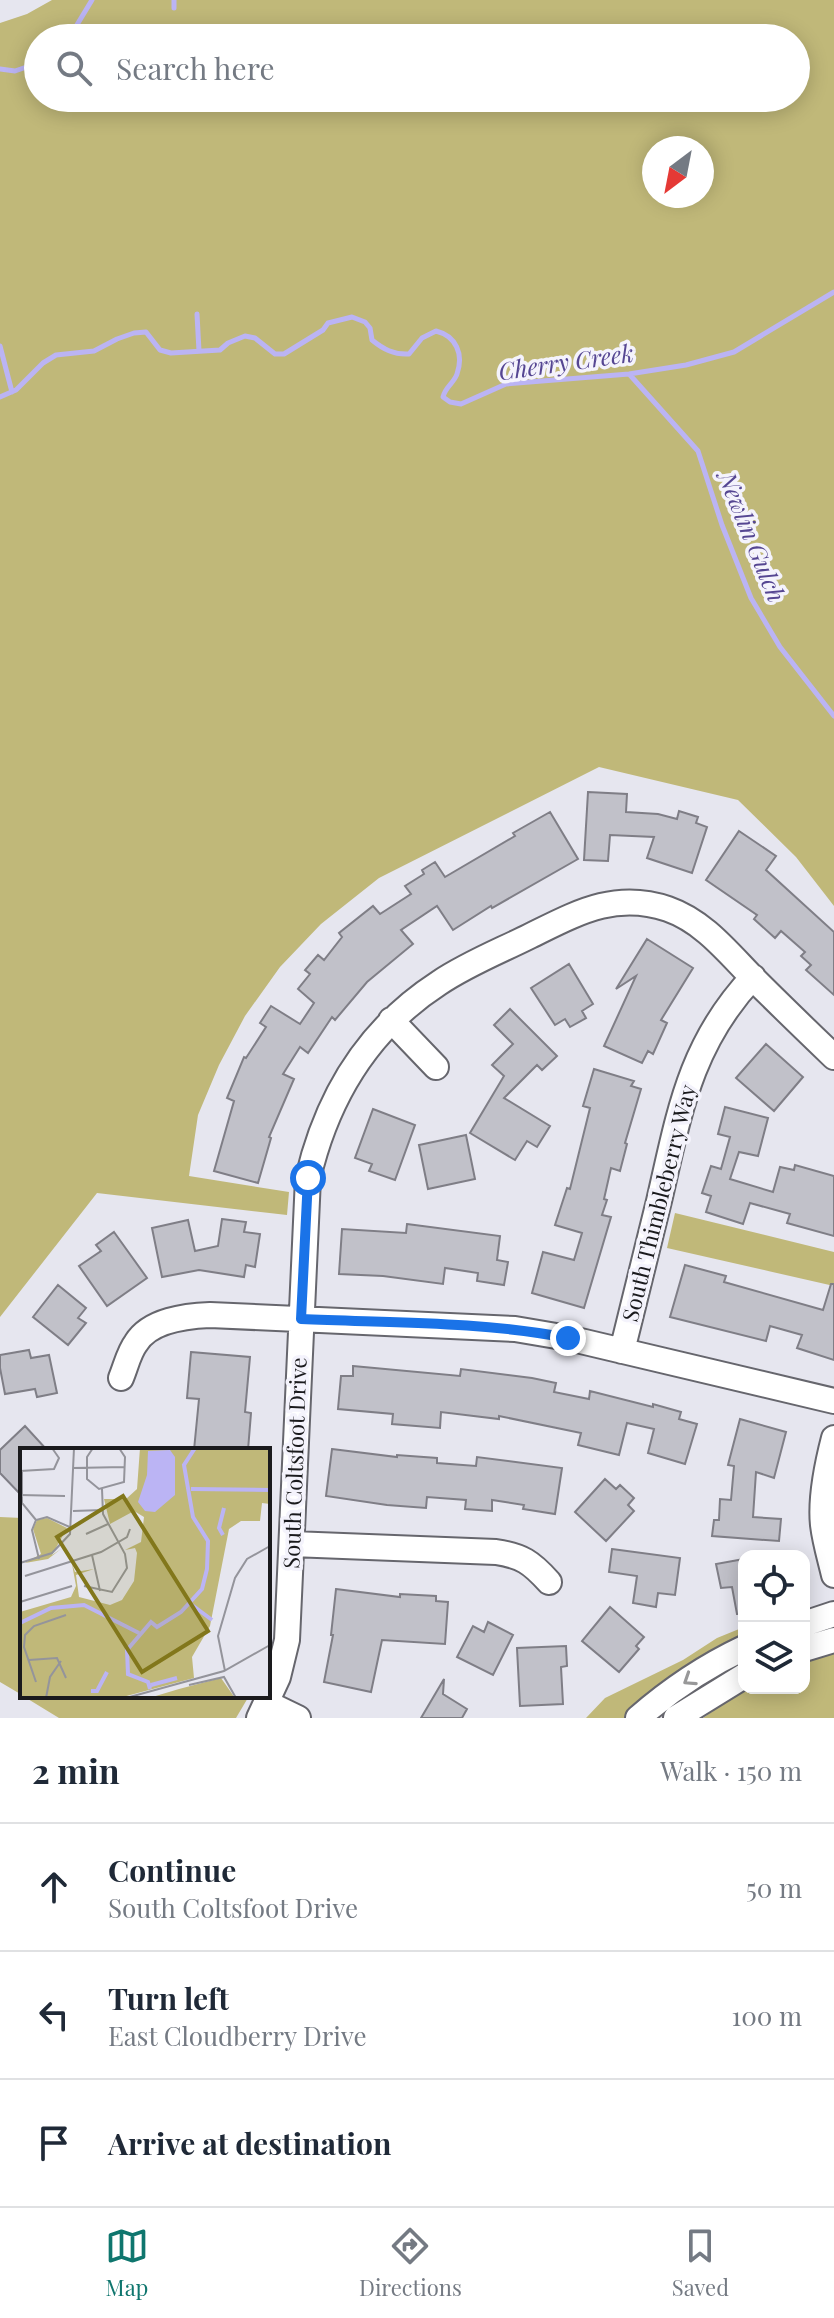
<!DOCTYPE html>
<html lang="en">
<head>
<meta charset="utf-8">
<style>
	:root { --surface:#fff; --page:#f2f2f3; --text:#1f2937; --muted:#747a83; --line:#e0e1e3; --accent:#0f766e }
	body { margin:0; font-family:"Playfair Display",serif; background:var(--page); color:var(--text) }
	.controls { position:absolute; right:24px; bottom:24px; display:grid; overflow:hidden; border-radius:16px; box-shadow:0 4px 20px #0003 }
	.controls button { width:72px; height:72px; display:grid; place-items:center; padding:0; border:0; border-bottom:2px solid var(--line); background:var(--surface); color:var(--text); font:40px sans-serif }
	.compass { position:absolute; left:642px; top:136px; width:72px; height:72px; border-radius:50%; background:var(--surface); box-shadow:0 4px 20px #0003; rotate:212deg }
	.stop { position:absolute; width:24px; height:24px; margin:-18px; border:6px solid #1a73e8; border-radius:50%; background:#fff }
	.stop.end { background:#1a73e8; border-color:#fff; box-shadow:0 2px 8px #0008 }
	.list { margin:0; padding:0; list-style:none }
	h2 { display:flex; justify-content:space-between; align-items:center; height:104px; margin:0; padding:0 32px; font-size:34px }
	h2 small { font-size:26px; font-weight:400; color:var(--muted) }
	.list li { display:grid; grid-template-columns:52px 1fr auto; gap:24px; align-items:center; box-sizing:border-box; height:128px; padding:0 32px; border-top:2px solid var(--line) }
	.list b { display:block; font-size:30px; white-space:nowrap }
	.list p { margin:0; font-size:26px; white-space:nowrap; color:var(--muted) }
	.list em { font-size:26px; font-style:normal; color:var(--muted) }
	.icon { flex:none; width:44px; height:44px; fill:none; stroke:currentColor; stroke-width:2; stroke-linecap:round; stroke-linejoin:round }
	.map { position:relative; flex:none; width:834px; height:1718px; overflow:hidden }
	.search { position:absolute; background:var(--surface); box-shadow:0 4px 20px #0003; left:24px; right:24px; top:24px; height:88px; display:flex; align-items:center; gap:20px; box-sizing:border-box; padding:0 28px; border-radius:44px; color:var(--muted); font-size:30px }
	.sheet { height:488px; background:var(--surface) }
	nav { display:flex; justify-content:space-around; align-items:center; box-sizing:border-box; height:112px; border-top:2px solid var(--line); background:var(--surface); font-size:22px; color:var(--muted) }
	nav a { display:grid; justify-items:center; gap:4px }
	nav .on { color:var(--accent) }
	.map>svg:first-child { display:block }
	.green { fill:#c0b879; fill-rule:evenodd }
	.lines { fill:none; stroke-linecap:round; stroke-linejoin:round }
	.stream { stroke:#bbb4f4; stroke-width:5 }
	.building { fill:#c1c1c9; stroke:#7f7e86; stroke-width:2 }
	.minor-casing { stroke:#66666d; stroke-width:28 }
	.minor { stroke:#fff; stroke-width:24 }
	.oneway { stroke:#989899 }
	.route { stroke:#1a73e8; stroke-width:10 }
	.labels { text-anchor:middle; stroke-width:7; stroke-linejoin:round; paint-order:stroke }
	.street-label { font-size:22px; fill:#1a1a1d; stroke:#f4f3fc }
	.water-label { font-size:24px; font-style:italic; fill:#554692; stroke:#f4f3fc }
	.inset-river { fill:none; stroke:#bbb4f4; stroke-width:4 }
	.inset-road { fill:none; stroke:#94949b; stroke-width:2 }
	.view { fill:#82771b; fill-opacity:0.15; stroke:#82771b; stroke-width:4 }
	.inset-edge { fill:none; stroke:#1a1a1d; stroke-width:4 }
</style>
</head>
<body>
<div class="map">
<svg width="834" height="1718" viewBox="0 0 834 1718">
	<rect width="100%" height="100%" fill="#e6e6ef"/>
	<path class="green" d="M 52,0 L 834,0 L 834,906 L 796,857 L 738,800 L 599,767 L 379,878 L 321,924 L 280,967 L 245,1016 L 219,1065 L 198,1115 L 189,1176 L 289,1192 L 287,1215 L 97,1193 L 0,1317 L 0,23 L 27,14 ZM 38,38 L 796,38 L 796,98 L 38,98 ZM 654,148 L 702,148 L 702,196 L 654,196 Z
		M 675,1213 L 834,1252 L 834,1286 L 667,1248 Z
		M 0,1517 L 22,1518 L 22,1695 L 0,1682 Z
		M 744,1627 L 744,1635 L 736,1639 L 627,1718 L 586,1718 L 605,1698 L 683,1660 L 717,1638 Z
		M 834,1648 L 834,1718 L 703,1718 L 713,1711 L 715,1702 L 744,1688 L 804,1688 L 804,1657 Z
		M 23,1696 L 249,1696 L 236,1718 L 59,1718 Z"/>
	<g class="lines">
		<path class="stream" d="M 174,0 L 174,8
			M 69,38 L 92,0
			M 0,69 L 15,71 L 38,63
			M 197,314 L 199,351
			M 0,346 L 12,392
			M 630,375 L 698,451 L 722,525 L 751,598 L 780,647 L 834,716
			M 0,397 L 16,390 L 43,363 L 56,355 L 94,351 L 117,339 L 134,333 L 146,332 L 160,350 L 171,353 L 220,350 L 228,343 L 245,336 L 255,338 L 275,354 L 284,354 L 323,330 L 328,323 L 352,317 L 365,322 L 370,328 L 372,340 C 383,349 394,355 409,354 L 422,338 L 436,331 C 456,336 464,354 457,374 C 454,383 445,387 443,397 L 450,402 L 461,404 L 506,384 L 629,374 L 686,365 L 734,352 L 834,292"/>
	</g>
	<path class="building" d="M 588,792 L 627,794 L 626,812 L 658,814 L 677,819 L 679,811 L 698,817 L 696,823 L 707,827 L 692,873 L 647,858 L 654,837 L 610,835 L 608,861 L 584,860 Z
		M 550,812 L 578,859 L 492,908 L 491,906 L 453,930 L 437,906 L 401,930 L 413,944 L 367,982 L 335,1020 L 332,1017 L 308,1053 L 300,1047 L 283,1074 L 294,1079 L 269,1137 L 271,1138 L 258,1183 L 214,1171 L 234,1101 L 227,1098 L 244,1057 L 246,1058 L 266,1027 L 260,1023 L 271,1006 L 300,1024 L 314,1003 L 298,989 L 310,974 L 305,970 L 318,955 L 324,960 L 342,937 L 339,933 L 373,906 L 380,914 L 411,894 L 405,886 L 424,874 L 422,870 L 435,862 L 445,877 L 515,836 L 513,833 Z
		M 739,831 L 776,856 L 766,870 L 834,932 L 834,995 L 806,970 L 811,965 L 801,956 L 805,952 L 781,931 L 775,938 L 754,919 L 757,915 L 706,880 Z
		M 647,939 L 693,968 L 661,1020 L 667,1023 L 653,1054 L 648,1051 L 642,1063 L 604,1046 L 636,976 L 616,989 Z
		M 569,964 L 593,1004 L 582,1011 L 586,1018 L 570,1027 L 565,1019 L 555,1025 L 531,988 Z
		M 510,1009 L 557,1056 L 542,1070 L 537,1065 L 504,1098 L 550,1126 L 537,1147 L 527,1141 L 515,1160 L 470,1133 L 504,1076 L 492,1065 L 513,1044 L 494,1025 Z
		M 766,1044 L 803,1077 L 774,1111 L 736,1078 Z
		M 594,1069 L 634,1081 L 631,1086 L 641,1089 L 625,1143 L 627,1144 L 620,1171 L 611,1168 L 604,1199 L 607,1200 L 602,1215 L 611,1217 L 584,1308 L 532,1293 L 543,1252 L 574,1260 L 582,1233 L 555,1225 L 567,1188 L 570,1189 L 590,1108 L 583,1106 Z
		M 725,1107 L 768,1118 L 758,1156 L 739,1152 L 730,1179 L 773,1192 L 780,1167 L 794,1170 L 795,1165 L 834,1176 L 834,1236 L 787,1223 L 790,1214 L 750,1203 L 743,1224 L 706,1212 L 711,1196 L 702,1193 L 711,1166 L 721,1169 L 730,1137 L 718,1134 Z
		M 373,1109 L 415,1125 L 395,1180 L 369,1171 L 372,1164 L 355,1158 Z
		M 466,1135 L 475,1179 L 428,1189 L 419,1145 Z
		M 222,1219 L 246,1222 L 244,1232 L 260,1234 L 255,1267 L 246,1265 L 244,1277 L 199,1270 L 162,1277 L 152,1228 L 188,1220 L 195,1251 L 218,1246 Z
		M 407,1224 L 500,1236 L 497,1260 L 508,1262 L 504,1285 L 477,1281 L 478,1273 L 445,1268 L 443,1284 L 383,1276 L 339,1274 L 342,1229 L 406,1233 Z
		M 114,1232 L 147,1278 L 107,1306 L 79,1266 L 101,1251 L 96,1245 Z
		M 685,1265 L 726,1276 L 724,1282 L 823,1310 L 831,1284 L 834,1284 L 834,1360 L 797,1348 L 802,1335 L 770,1326 L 766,1341 L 670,1317 Z
		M 58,1285 L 86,1308 L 78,1318 L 86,1323 L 68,1345 L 33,1317 Z
		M 29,1350 L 31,1358 L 49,1355 L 57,1393 L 37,1397 L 35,1389 L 5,1394 L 0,1368 L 0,1355 Z
		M 191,1352 L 250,1357 L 245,1412 L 251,1413 L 248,1450 L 194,1450 L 199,1399 L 187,1398 Z
		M 353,1366 L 460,1376 L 461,1369 L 532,1378 L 556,1383 L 554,1392 L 589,1399 L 590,1391 L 653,1407 L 653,1404 L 681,1412 L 679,1419 L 697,1424 L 685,1464 L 648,1453 L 654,1429 L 627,1423 L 619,1455 L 578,1445 L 581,1433 L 499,1416 L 499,1419 L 441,1412 L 440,1428 L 392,1424 L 393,1414 L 338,1409 L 341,1376 L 353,1376 Z
		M 740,1419 L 786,1432 L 774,1478 L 756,1472 L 753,1517 L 781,1519 L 779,1541 L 712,1536 L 714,1520 L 719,1520 L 720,1499 L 731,1500 L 734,1466 L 728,1465 Z
		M 25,1426 L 47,1450 L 22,1450 L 22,1496 L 0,1473 L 0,1450 Z
		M 332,1449 L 397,1457 L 397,1455 L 437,1458 L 437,1463 L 476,1466 L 477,1457 L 562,1468 L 555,1514 L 523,1509 L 524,1505 L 492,1500 L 492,1511 L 465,1509 L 466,1500 L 427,1497 L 426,1508 L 387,1505 L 326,1496 Z
		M 605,1479 L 616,1489 L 620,1485 L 634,1498 L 628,1505 L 634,1511 L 606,1541 L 575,1512 Z
		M 612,1549 L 680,1558 L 675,1595 L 658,1593 L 656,1607 L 633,1603 L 637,1576 L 609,1572 Z
		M 744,1559 L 744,1614 L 737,1614 L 732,1587 L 721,1588 L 716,1564 Z
		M 336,1589 L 400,1597 L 400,1594 L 436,1596 L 436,1601 L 448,1602 L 445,1644 L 382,1640 L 371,1692 L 324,1682 L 333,1635 L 331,1635 Z
		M 610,1607 L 644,1637 L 636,1646 L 639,1649 L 619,1672 L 582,1641 Z
		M 488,1622 L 513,1635 L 493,1675 L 457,1657 L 473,1626 L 484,1632 Z
		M 566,1646 L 567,1666 L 561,1667 L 563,1704 L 520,1706 L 517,1648 Z
		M 444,1679 L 443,1694 L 467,1709 L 462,1718 L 421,1718 Z"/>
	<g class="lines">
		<defs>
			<path id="minor" d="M 391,1020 L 436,1067
				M 622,1351 C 634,1301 647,1251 659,1201 C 679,1115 689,1045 753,977
				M 121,1378 C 126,1366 129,1352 136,1343 C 150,1320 186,1316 210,1315 L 515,1329 L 568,1338 L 834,1401
				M 834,1438 C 827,1465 820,1497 823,1525 C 825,1542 830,1558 834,1575
				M 292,1544 L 496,1552 C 522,1556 531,1562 549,1582
				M 804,1624 L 834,1614
				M 804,1649 L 834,1640
				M 267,1703 L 298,1718
				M 259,1718 L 278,1677 L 287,1640 L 308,1178 C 327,1097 368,1029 439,983 C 467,964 500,951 530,936 C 577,913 615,891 668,909 C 705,922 729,954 756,981 C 782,1007 808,1032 834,1057
				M 638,1718 C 670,1690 706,1666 744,1648
				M 676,1718 L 744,1676"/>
		</defs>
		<use href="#minor" class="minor-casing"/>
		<use href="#minor" class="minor"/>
	</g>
	<defs><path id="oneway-chevron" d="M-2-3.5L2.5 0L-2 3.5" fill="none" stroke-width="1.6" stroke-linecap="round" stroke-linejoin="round" transform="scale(2)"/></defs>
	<use class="oneway" href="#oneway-chevron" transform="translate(689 1680) rotate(147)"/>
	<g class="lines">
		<path class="route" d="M 308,1178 L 301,1319 C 390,1323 480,1321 568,1338"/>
	</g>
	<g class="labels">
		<g class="street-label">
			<text transform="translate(659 1203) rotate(-76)" y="8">South Thimbleberry Way</text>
			<text transform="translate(295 1463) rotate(-88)" y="8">South Coltsfoot Drive</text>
		</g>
		<g class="water-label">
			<text transform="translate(566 363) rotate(-8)" y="8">Cherry Creek</text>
			<text transform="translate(751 537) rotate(68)" y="8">Newlin Gulch</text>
		</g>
	</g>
	<g transform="translate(20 1448)">
		<rect width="250" height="250" fill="#e6e6ef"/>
		<path d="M 120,0 L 250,0 L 250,56 L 242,55 L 240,73 L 221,73 L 209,81 L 190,178 L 172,209 L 174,230 L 99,250 L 0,250 L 0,164 L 51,149 L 56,138 L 52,116 L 55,124 L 74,121 L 56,127 L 59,149 L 90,157 L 102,152 L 114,133 L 117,105 L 115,100 L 105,102 L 121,94 L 124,69 L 114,63 L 90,76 L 84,51 L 106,51 L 117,41 ZM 27,70 L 47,80 L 32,107 L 41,101 L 28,111 L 5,115 L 21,106 L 13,81 L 17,72 ZM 201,230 L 215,250 L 129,250 L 159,241 Z" fill="#c0b879"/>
		<path d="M 150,2 L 155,9 L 155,47 L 135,64 L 125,63 L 118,54 L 127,27 L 128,3 Z" fill="#bbb4f4"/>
		<path class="inset-river" d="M 171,41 L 250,42M 203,87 L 199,80 L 204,60M 168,154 L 192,172M 0,175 L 31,160 L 64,157 L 119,185M 131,237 L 157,230M 130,241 L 128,234 L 108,226 L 107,202 L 131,174 L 137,179 L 161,164 L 182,141 L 187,121 L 188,93 L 173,69 L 164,17 L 175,0M 71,243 L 77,243 L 87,224"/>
		<path class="inset-road" d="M 73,0 L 67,9 L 67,31 L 79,41 L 104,34 L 105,9 L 99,0M 53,20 L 105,19M 0,23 L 34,21 L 39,10 L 32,0M 2,23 L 2,55 L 16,72M 0,47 L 45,48M 53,63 L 83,62M 66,86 L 88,76M 72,107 L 80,143M 19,111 L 12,82 L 16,72 L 27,69 L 52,80M 0,115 L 32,105 L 50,86 L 54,0M 5,128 L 81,104 L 107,89 L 110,81M 64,138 L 92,144 L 107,120 L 105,106 L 83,66 L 82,41M 0,154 L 52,138M 9,212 L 37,210 L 46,230M 205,223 L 198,188 L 215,130 L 227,111 L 250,98M 16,234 L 4,199 L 5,187 L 14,178 L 46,167M 169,237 L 204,229 L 216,250M 26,250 L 30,229 L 41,213M 106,250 L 204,223 L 250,197"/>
		<path class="view" d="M 103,48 L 188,183 L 122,224 L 37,89 Z"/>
		<rect width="250" height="250" class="inset-edge"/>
	</g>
</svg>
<div class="controls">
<button><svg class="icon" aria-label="locate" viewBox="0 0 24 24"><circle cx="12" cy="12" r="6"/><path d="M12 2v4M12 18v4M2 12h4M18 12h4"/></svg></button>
<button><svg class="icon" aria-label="layers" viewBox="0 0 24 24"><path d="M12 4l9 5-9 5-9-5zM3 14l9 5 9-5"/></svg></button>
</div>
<svg class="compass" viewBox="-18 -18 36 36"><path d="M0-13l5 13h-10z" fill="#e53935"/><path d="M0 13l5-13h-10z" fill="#747a83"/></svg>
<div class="stop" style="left:308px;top:1178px"></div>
<div class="stop end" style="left:568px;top:1338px"></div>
<div class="search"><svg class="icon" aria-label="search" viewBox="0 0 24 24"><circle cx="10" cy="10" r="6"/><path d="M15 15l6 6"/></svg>Search here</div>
</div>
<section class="sheet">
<h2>2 min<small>Walk · 150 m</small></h2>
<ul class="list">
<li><svg class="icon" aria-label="ahead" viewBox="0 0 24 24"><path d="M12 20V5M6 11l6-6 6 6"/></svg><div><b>Continue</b><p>South Coltsfoot Drive</p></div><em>50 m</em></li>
<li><svg class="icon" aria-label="left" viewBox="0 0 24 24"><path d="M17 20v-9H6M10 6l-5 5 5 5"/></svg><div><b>Turn left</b><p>East Cloudberry Drive</p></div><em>100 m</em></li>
<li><svg class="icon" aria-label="arrive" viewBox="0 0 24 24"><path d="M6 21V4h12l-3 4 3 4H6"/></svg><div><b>Arrive at destination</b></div></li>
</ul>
</section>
<nav>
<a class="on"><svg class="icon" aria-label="map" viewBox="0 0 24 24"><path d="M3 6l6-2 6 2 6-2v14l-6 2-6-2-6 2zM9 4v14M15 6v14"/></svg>Map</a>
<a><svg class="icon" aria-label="directions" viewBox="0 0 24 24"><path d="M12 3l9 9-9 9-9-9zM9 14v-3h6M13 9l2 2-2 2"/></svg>Directions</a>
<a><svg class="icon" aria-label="saved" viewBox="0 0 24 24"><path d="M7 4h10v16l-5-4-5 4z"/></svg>Saved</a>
</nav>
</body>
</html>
